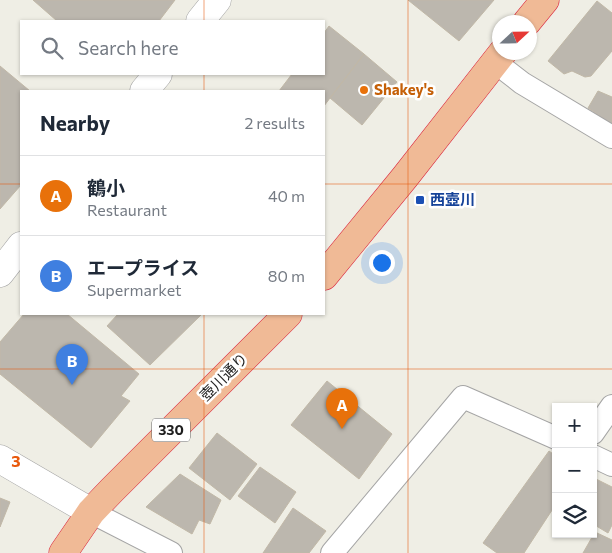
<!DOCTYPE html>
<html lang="en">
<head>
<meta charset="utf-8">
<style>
	:root { --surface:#fff; --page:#f6f6f7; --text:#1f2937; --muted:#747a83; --line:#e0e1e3; --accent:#d93025 }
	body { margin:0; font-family:Commissioner,"Noto Sans JP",sans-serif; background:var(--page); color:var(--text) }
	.controls { position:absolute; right:15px; bottom:15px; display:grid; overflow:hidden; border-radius:0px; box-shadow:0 1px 4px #0004 }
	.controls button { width:45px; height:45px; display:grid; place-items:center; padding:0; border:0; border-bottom:1px solid var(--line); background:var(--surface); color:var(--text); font:25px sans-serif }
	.compass { position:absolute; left:492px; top:15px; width:45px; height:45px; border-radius:50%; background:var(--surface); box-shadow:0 1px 4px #0004; rotate:68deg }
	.you { position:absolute; left:381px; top:262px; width:18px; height:18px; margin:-12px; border:4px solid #fff; border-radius:50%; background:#1a73e8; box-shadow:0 0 0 8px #1a73e833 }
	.badge { display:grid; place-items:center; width:32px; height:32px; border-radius:50%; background:var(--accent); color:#fff; font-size:16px; font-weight:700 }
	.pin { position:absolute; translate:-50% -41px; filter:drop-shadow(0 1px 2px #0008) }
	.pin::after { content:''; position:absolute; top:26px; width:18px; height:15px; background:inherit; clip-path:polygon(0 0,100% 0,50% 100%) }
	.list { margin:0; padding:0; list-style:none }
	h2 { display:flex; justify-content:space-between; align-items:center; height:65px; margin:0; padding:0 20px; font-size:21px }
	h2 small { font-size:16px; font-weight:400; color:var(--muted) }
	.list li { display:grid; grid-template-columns:32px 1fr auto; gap:15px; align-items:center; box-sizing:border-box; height:80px; padding:0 20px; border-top:1px solid var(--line) }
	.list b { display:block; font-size:19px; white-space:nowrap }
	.list p { margin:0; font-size:16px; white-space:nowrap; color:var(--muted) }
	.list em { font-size:16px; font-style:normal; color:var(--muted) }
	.icon { flex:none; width:28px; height:28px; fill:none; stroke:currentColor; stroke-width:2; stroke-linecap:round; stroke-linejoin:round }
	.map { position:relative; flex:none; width:612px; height:553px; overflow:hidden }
	.search { position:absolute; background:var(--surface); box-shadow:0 1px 4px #0004; left:20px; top:20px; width:305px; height:55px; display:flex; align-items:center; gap:12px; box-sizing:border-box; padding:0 18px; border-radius:0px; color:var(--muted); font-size:19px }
	.panel { position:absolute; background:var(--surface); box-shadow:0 1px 4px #0004; left:20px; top:90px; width:305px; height:225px; border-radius:0px }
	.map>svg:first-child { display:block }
	.building { fill:#bcb7ae; stroke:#c1b8a7 }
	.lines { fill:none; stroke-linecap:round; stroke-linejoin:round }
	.minor-casing { stroke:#a5a5a5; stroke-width:24 }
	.tertiary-casing { stroke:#a5a5a5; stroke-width:29 }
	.trunk-casing { stroke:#da253d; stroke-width:29 }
	.minor { stroke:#fff; stroke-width:22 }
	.tertiary { stroke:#fff; stroke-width:28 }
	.trunk { stroke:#f0ba96; stroke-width:28 }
	.grid { fill:none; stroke:#e8590c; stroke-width:1; stroke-opacity:0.55 }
	.food-dot { fill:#e8710a; stroke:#fff; stroke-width:2 }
	.transit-dot { fill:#1a4fb4; stroke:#fff; stroke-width:2 }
	.labels { text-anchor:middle; stroke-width:5; stroke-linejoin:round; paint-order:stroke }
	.shield { fill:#fff; stroke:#626262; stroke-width:1 }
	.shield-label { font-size:14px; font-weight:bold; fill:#1e1e1e }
	.food-label { font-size:15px; font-weight:bold; fill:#c56008; stroke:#fff; text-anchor:start }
	.transit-label { font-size:15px; font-weight:bold; fill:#164399; stroke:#fff; text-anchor:start }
	.street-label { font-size:15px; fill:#1e1e1e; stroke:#fff }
	.grid-label { font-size:16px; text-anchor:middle; font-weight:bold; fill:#e8590c; stroke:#fff; stroke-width:5; stroke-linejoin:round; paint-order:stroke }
</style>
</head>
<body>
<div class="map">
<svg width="612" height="553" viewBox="0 0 612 553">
	<rect width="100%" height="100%" fill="#efeee5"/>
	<path class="building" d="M 33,0 L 175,0 L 159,21 L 57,21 Z
		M 408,0 L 494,0 L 459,41 Z
		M 597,1 L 612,13 L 612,51 L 591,76 L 585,77 L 572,71 L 564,74 L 548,61 Z
		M 329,26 L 364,54 L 330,98 L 324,106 L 324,91 L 279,91 L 292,74 L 324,74 L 324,33 Z
		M 364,54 L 397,82 L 362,125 L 330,98 Z
		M 0,66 L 30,91 L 21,91 L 21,185 L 0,209 Z
		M 598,91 L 612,97 L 612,124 L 588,108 Z
		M 24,314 L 67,314 L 139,374 L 121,396 L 130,401 L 91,448 L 0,374 L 0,342 Z
		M 118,314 L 202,314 L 150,365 L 107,326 Z
		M 327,381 L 392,434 L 359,479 L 291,425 Z
		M 217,433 L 257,464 L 230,500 L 189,468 Z
		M 549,451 L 556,456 L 556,504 L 524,553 L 497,553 L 483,543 Z
		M 260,467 L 296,492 L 275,523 L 238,496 Z
		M 180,474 L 221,500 L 210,524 L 199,520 L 192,534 L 146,507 Z
		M 596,479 L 612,487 L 612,525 L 608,533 L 593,524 L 593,482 Z
		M 0,498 L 10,502 L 0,527 Z
		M 293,508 L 326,531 L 309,553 L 263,553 Z
		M 595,532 L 612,540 L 612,553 L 583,553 Z"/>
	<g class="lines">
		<defs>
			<path id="minor" d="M 495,62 L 522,83 L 612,137
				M 593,433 L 612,406
				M 593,456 L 612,465
				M 91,512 L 171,553
				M 332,553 L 463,397 L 556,438"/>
			<path id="tertiary" d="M 200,21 L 217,0
				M 144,91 L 158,74
				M 0,273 L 21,246
				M 0,459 L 91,512"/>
			<path id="trunk" d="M 527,22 L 545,0
				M 324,276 L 405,177 L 503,52
				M 63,553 L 91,512 L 112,490 L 288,314"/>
		</defs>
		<use href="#minor" class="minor-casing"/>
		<use href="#tertiary" class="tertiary-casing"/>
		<use href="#trunk" class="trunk-casing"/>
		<use href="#minor" class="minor"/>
		<use href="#tertiary" class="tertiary"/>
		<use href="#trunk" class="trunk"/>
	</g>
	<path class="grid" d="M 204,0 L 204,21M 408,0 L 408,553M 204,74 L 204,91M 0,184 L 21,184M 324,184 L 612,184M 204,314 L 204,553M 0,369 L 612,369"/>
	<circle class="food-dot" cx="364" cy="90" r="5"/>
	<rect class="transit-dot" x="415" y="195" width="10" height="10" rx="2.5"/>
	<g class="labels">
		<rect class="shield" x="152" y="418.5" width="38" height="23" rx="4"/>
		<g class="shield-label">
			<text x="171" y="435">330</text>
		</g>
		<g class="food-label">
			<text x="374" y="95">Shakey's</text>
		</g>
		<g class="transit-label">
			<text x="430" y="205">西壺川</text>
		</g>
		<g class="street-label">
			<text transform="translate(224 377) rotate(-45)" y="5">壺川通り</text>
		</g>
	</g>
	<g class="grid-label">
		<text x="16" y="467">3</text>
	</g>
</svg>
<div class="controls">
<button>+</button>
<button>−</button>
<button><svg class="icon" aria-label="layers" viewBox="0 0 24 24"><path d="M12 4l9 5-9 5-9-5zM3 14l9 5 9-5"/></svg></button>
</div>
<svg class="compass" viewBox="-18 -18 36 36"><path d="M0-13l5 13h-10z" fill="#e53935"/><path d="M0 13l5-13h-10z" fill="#747a83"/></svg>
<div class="you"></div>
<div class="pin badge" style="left:342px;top:429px;background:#e8710a">A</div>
<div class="pin badge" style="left:72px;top:385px;background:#3f7fe0">B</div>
<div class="search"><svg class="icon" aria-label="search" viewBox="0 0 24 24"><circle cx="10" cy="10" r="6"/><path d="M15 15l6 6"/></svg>Search here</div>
<section class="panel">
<h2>Nearby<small>2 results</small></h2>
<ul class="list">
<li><span class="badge" style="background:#e8710a">A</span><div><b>鶴小</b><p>Restaurant</p></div><em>40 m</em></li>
<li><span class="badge" style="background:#3f7fe0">B</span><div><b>エープライス</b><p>Supermarket</p></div><em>80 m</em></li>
</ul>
</section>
</div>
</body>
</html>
